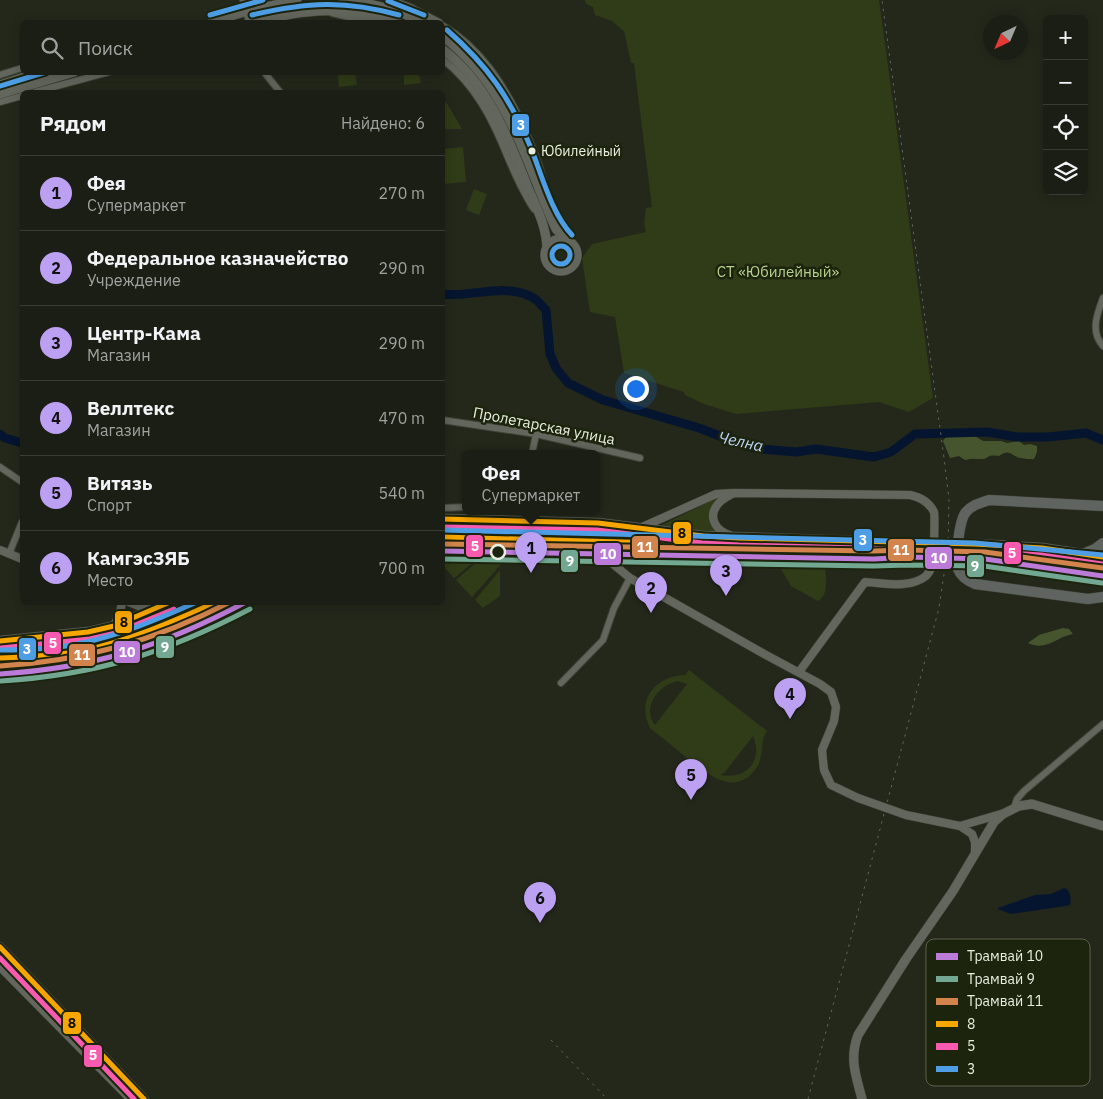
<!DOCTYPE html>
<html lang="ru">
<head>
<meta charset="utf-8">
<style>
	:root { --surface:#1b1e14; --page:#24271d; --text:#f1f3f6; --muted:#a0a2a0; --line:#393c34; --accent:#bca0f2 }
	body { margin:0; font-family:"IBM Plex Sans",sans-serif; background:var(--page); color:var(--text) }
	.controls { position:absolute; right:15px; top:15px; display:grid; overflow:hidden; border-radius:8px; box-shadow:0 2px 12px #0003 }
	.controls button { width:45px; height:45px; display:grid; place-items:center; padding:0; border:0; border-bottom:1px solid var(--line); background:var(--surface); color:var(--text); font:25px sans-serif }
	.compass { position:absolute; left:983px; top:15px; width:45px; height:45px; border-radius:50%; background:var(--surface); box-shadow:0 2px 12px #0003; rotate:224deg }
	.you { position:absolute; left:635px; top:388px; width:18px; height:18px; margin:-12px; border:4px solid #fff; border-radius:50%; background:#1a73e8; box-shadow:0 0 0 8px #1a73e833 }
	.badge { display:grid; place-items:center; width:32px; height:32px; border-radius:50%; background:var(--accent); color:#111; font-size:16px; font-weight:700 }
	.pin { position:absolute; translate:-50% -41px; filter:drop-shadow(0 1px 2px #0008) }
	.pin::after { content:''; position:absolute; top:26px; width:18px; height:15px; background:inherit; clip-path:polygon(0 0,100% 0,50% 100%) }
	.popup { position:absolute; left:462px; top:450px; width:138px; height:65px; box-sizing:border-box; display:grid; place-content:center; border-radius:8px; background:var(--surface); filter:drop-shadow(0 1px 4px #0005); font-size:16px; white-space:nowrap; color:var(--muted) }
	.popup b { font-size:19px; color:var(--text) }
	.popup::after { content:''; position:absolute; left:50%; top:100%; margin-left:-10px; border:10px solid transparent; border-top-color:var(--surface) }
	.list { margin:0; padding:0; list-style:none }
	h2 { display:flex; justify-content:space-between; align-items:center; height:65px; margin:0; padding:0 20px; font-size:21px }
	h2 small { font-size:16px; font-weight:400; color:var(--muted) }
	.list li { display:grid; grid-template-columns:32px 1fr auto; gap:15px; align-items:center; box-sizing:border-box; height:75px; padding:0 20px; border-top:1px solid var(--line) }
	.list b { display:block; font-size:19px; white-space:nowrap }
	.list p { margin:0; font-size:16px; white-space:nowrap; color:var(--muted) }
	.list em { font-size:16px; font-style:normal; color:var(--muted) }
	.icon { flex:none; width:28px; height:28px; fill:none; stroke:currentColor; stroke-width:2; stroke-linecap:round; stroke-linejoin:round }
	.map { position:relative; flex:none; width:1103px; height:1099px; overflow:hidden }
	.search { position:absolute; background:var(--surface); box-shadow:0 2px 12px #0003; left:20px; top:20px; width:425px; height:55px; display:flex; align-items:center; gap:12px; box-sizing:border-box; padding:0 18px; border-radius:8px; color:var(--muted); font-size:19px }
	.panel { position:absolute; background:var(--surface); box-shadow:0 2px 12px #0003; left:20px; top:90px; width:425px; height:515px; border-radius:8px }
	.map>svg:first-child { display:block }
	.green { fill:#303b17; fill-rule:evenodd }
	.forest { fill:#47552f }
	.water { fill:#05152f }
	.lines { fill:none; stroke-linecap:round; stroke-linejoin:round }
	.river { stroke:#05152f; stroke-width:9 }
	.minor-casing { stroke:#41453a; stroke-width:8 }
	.tertiary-casing { stroke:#41453a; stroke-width:9 }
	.secondary-casing { stroke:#41453a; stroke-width:10 }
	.primary-casing { stroke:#41453a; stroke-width:11 }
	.minor { stroke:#63665c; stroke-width:6 }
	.tertiary { stroke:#63665c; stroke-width:8 }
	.secondary { stroke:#63665c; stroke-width:9 }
	.primary { stroke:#5f6461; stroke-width:10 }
	.rail { stroke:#62655c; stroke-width:1; stroke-dasharray:2.5 5; stroke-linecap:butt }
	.primary-bridge-casing { stroke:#41453a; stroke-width:11; stroke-linecap:butt }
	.primary-bridge { stroke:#5f6461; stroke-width:10 }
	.bus-1-casing { stroke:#1c240d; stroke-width:9 }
	.bus-2-casing { stroke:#1c240d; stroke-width:9 }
	.bus-3-casing { stroke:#1c240d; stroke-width:9 }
	.bus-1 { stroke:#f7a600; stroke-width:5 }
	.bus-2 { stroke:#f75aaf; stroke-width:5 }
	.bus-3 { stroke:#4d9ee5; stroke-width:5 }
	.tram-1-casing { stroke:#1c240d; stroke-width:9 }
	.tram-2-casing { stroke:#1c240d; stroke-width:9 }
	.tram-3-casing { stroke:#1c240d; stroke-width:9 }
	.tram-1 { stroke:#bd7bd9; stroke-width:5 }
	.tram-2 { stroke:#72a891; stroke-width:5 }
	.tram-3 { stroke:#d2844c; stroke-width:5 }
	.bus-dot { fill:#e9efe0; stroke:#1c240d; stroke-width:2 }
	.stop-dot { fill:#1c240d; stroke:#e9efe0; stroke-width:2.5 }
	.labels { text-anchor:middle; stroke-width:5; stroke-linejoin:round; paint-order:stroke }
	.bus-label { font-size:14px; fill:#e9efe0; stroke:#1c240d; text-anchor:start }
	.park-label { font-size:15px; fill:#b8d08c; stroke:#1c240d }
	.street-label { font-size:15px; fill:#e9efe0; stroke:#1c240d }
	.water-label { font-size:16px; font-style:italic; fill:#bdd4f8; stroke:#1c240d }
	.key { fill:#1c240d; stroke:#5a614c; stroke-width:1 }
	.key-label { font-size:14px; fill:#e9efe0 }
	.line-badge { stroke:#1c240d; stroke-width:2 }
	.badge-label { font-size:14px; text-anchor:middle; font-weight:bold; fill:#fff }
	.pale-badge-label { font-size:14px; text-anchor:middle; font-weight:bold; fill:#111 }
</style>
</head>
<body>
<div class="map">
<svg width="1103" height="1099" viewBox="0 0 1103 1099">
	<rect width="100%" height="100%" fill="#24281b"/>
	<path class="green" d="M 585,0 L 879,0 L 933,398 L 909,412 L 879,402 L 736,414 L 704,404 L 685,395 L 684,392 L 624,373 L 615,317 L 590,312 L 582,258 L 592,244 L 646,232 L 644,223 L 646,208 L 652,207 L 634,63 L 631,63 L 624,31 L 612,21 L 595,15 L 593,7 L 586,4 Z
		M 338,73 L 355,73 L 357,85 L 339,87 Z
		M 416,73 L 420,77 L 421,83 L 404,85 L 404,74 Z
		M 443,99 L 448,105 L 462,129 L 443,129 L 443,106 L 445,105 L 443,105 Z
		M 463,147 L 466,182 L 443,184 L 443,149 Z
		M 474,189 L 487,194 L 479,215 L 466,210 Z
		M 719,497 L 721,497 L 715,504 L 720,534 L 660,526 Z
		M 443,525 L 597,529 L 698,540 L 443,533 Z
		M 443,543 L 508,544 L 508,547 L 443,546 Z
		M 770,550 L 825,550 L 825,554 L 772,553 Z
		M 443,561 L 475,561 L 454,578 L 443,566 Z
		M 478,561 L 504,561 L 472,597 L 456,580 Z
		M 825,563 C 825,575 830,595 818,601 L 791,586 L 778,564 Z
		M 500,570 L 500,596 L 483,608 L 475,600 Z
		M 186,603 L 201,603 L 195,608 L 147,629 L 83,646 L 57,650 L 0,655 L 0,646 C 35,644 73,642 107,634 C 135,627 160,614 186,603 Z
		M 689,670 L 767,731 C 759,741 765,758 755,770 C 733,798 705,772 686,757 C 674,747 662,738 650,728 C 636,700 655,676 685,675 ZM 678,681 L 687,684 L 655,725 C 641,708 659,684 678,681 ZM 753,736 C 764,761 746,780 720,775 L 725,772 Z"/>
	<path class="forest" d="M 975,436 L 983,441 L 1001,441 L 1007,443 L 1019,441 L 1024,445 L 1030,444 L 1037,446 L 1037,452 L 1034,459 C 1030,459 1025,459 1021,458 C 1010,456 1011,448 999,456 C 985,454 991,458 982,459 C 976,459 972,458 965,460 L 959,456 L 950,458 L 943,441 L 946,437 Z
		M 1063,628 L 1069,629 L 1073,634 C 1069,635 1064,636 1061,638 C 1049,644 1041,649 1028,643 L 1039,635 Z"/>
	<path class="water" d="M 1064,888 L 1067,889 C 1071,895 1071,898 1070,905 L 1066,906 L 1011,914 L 998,909 L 998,908 L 1035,895 L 1051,894 Z"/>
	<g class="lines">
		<path class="river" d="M 442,294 C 471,298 509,281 535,299 C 539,302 542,306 546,310 L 550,354 L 556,368 L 568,383 L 603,400 L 699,428 L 746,446 L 762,449 L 796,452 L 816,449 L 874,457 L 891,452 L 915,434 L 987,432 L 1018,437 L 1048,437 L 1086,433 L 1103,440
			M 0,434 L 5,438 L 22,443"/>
		<defs>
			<path id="minor" d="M 243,0 L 249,22
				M 392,0 L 410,7 L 439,22
				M 332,13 L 369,22
				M 442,25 C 482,49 505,86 524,128 C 535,153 545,177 548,204
				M 442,59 C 475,84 493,120 508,158 C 516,176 523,193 534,209
				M 264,72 L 280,92
				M 0,75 L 22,68
				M 35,92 L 109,72
				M 0,102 L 22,96
				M 1103,298 C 1097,314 1090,332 1103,346
				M 442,420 L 536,434 L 640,458
				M 532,454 L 536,434
				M 0,467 L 22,482
				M 442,508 L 466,507
				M 9,554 L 22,522
				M 561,683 L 603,640 L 614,608 L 630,578
				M 1014,808 L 1017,799 L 1024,791 L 1103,724"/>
			<path id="tertiary" d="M 640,528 L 716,494 L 734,493 L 910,495 C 920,497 929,502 934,512 C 935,516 934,561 932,566 C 931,569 928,574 926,576 C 910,589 884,583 865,582 L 799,672
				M 730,535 C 716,531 707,517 718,504 C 722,499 727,497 732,494
				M 574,542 L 602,555 L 630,578 L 766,655 L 820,684 L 831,692 L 836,707 L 834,721 L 822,750 L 824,770 L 831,785 L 858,798 L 906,815 L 960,826 L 972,834 L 975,842 L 975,853
				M 0,550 L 22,559
				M 619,567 L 615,561 L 613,554 L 618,548 L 631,544
				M 129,602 L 139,606 L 160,605
				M 114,626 L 120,613 L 122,602
				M 960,826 L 1001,814"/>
			<path id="secondary" d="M 343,0 C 369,3 398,9 421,22
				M 212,22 L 244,12 L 297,0
				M 254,22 C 306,9 345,5 397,22
				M 442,36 C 508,85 524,158 556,229 L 567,240
				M 442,49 C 488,83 508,137 528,188 C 537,208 547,228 547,250
				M 0,85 L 40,72
				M 0,94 L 74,72
				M545 255a16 16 0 1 1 32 0a16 16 0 1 1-32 0Z
				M 0,947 L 144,1099
				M 0,966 L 131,1099
				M 862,1099 C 856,1076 849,1059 858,1035 L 906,959 L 953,891 L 994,822 L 1003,814 L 1019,806 L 1032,804 L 1103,826"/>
			<path id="primary" d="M 1103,506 L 989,500 C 980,503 972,505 966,512 C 959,520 955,560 958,569 C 961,577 968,581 975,584 L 1088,599 L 1103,597
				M 442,519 L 598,523 L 703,536 L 919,543
				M 442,537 L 773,546
				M 975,544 L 1042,548 L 1103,557
				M 996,552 L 1103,563
				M 1085,553 L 1095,549 L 1103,543
				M 1087,562 C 1093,566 1101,571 1103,579
				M 0,641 L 88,632 L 114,626 L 171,602
				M 0,658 C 27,657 54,656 80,651 C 128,642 173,621 217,602"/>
		</defs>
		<use href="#minor" class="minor-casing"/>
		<use href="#tertiary" class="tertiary-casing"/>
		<use href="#secondary" class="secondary-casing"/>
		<use href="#primary" class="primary-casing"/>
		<use href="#minor" class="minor"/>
		<use href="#tertiary" class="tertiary"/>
		<use href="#secondary" class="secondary"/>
		<use href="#primary" class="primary"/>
		<path class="rail" d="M 551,1040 L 607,1099
			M 808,1099 L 939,608 L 948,547 L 949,499 L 944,458 L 882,0"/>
		<defs>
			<path id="primary-bridge" d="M 919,549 L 975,550"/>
		</defs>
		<use href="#primary-bridge" class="primary-bridge-casing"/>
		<use href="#primary-bridge" class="primary-bridge"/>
		<defs>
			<path id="bus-1" d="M 442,519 L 598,523 L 703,536 L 739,538 L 975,544 L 1042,548 L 1103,557
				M 442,537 L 657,543
				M 0,641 L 88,632 L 114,626 L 170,602
				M 0,658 C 27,657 54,656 81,651 C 128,641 172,622 216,602
				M 0,947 L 144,1099"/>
			<path id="bus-2" d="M 442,527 L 597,530 L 702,543 L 739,545 L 975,551 L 1041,555 L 1102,564
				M 442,545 L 657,550
				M 1,648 L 90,639 L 116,633 L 174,609
				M 0,665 C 27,664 54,664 80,659 C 129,649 175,629 220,609
				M 0,958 L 134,1099"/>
			<path id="bus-3" d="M 388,1 L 424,15
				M 210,15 L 263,0
				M 252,15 C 307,2 345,0 399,15
				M 447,30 C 488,66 510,98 531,148 C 542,176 552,214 572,235
				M 0,86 L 46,72
				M552 255a9 9 0 1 1 18 0a9 9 0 1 1-18 0Z
				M 442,530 L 975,543 L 1103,555
				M 0,650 C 26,650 52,649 77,644 C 119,636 158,619 197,602"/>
		</defs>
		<use href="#bus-1" class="bus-1-casing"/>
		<use href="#bus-2" class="bus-2-casing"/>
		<use href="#bus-3" class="bus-3-casing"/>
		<use href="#bus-1" class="bus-1"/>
		<use href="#bus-2" class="bus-2"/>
		<use href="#bus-3" class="bus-3"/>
		<defs>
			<path id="tram-1" d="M 442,551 L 874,559 L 908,557 L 985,559 L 1103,576
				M 0,674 C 94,668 163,646 246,602"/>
			<path id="tram-2" d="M 442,559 L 874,566 L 908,565 L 984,566 L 1102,583
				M 1,681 C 96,675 166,653 250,609"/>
			<path id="tram-3" d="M 442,544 L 874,551 L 908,550 L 985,552 L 1103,568
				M 0,666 C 83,661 155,641 230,602"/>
		</defs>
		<use href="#tram-1" class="tram-1-casing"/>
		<use href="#tram-2" class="tram-2-casing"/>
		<use href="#tram-3" class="tram-3-casing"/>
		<use href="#tram-1" class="tram-1"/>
		<use href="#tram-2" class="tram-2"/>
		<use href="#tram-3" class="tram-3"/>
	</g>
	<circle class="bus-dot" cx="532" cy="151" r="4.5"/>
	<circle class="stop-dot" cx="498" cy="552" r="7"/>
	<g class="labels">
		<g class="bus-label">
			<text x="541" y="156">Юбилейный</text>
		</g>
		<g class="park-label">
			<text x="778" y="277">СТ «Юбилейный»</text>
		</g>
		<g class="street-label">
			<text transform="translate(544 426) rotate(11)" y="5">Пролетарская улица</text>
		</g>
		<g class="water-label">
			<text transform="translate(741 441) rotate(12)" y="6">Челна</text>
		</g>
	</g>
	<rect x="926" y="939" width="164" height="147" rx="8" class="key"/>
	<rect x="936" y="953" width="22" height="7" fill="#bd7bd9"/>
	<rect x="936" y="976" width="22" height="6" fill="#72a891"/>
	<rect x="936" y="998" width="22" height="7" fill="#d2844c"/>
	<rect x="936" y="1021" width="22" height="6" fill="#f7a600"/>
	<rect x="936" y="1043" width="22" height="7" fill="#f75aaf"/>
	<rect x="936" y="1066" width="22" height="6" fill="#4d9ee5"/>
	<g class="key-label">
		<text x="967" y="961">Трамвай 10</text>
		<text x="967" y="984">Трамвай 9</text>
		<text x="967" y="1006">Трамвай 11</text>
		<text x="967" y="1029">8</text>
		<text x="967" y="1051">5</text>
		<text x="967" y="1074">3</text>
	</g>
	<g class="line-badge">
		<rect x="511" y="113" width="19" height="24" rx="5" fill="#4d9ee5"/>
		<rect x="672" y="521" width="20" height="24" rx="5" fill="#f7a600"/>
		<rect x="853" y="528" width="20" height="24" rx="5" fill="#4d9ee5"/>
		<rect x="465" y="534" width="19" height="24" rx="5" fill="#f75aaf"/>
		<rect x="631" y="535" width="28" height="24" rx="5" fill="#d2844c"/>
		<rect x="887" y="538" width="28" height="24" rx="5" fill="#d2844c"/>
		<rect x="1003" y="541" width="19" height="24" rx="5" fill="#f75aaf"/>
		<rect x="593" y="542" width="29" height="24" rx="5" fill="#bd7bd9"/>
		<rect x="924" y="546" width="29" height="24" rx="5" fill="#bd7bd9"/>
		<rect x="560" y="549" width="19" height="24" rx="5" fill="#72a891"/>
		<rect x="966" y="554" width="19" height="24" rx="5" fill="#72a891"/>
		<rect x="114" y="610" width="19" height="24" rx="5" fill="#f7a600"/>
		<rect x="43" y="631" width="19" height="24" rx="5" fill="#f75aaf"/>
		<rect x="155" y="635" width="20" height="24" rx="5" fill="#72a891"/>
		<rect x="18" y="637" width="19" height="24" rx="5" fill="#4d9ee5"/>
		<rect x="113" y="640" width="28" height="24" rx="5" fill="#bd7bd9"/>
		<rect x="68" y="643" width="28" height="24" rx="5" fill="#d2844c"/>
		<rect x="62" y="1011" width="20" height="24" rx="5" fill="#f7a600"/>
		<rect x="83" y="1044" width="20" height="24" rx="5" fill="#f75aaf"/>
	</g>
	<g class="badge-label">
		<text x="521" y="130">3</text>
		<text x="863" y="545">3</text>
		<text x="475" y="551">5</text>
		<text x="645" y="552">11</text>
		<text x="901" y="555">11</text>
		<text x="1012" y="558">5</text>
		<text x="608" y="559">10</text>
		<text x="939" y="563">10</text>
		<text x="570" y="566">9</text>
		<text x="975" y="571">9</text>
		<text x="53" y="648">5</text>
		<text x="165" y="652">9</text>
		<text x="27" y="654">3</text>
		<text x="127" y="657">10</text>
		<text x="82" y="660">11</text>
		<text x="93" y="1060">5</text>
	</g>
	<g class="pale-badge-label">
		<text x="682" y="538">8</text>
		<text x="124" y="627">8</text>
		<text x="72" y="1028">8</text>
	</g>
</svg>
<div class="controls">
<button>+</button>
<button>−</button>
<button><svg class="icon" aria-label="locate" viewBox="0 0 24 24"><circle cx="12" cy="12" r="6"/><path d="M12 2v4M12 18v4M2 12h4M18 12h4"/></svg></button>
<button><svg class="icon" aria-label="layers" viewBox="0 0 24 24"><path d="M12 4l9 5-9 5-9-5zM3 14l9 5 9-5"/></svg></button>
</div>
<svg class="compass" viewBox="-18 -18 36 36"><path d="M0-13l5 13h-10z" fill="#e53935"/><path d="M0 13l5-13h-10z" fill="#a0a2a0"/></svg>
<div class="you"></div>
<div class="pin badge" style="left:531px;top:573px">1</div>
<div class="popup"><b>Фея</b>Супермаркет</div>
<div class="pin badge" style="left:651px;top:613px">2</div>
<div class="pin badge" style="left:726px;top:596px">3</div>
<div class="pin badge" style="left:790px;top:719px">4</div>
<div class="pin badge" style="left:691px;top:800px">5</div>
<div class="pin badge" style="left:540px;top:923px">6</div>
<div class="search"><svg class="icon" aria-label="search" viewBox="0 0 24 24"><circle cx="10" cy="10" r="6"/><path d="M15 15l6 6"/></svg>Поиск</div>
<section class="panel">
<h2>Рядом<small>Найдено: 6</small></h2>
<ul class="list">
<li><span class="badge">1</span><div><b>Фея</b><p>Супермаркет</p></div><em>270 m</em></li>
<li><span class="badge">2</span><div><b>Федеральное казначейство</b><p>Учреждение</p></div><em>290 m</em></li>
<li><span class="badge">3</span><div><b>Центр-Кама</b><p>Магазин</p></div><em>290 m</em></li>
<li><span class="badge">4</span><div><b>Веллтекс</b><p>Магазин</p></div><em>470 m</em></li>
<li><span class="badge">5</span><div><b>Витязь</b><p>Спорт</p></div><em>540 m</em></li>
<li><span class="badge">6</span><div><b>КамгэсЗЯБ</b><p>Место</p></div><em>700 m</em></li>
</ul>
</section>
</div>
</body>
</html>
